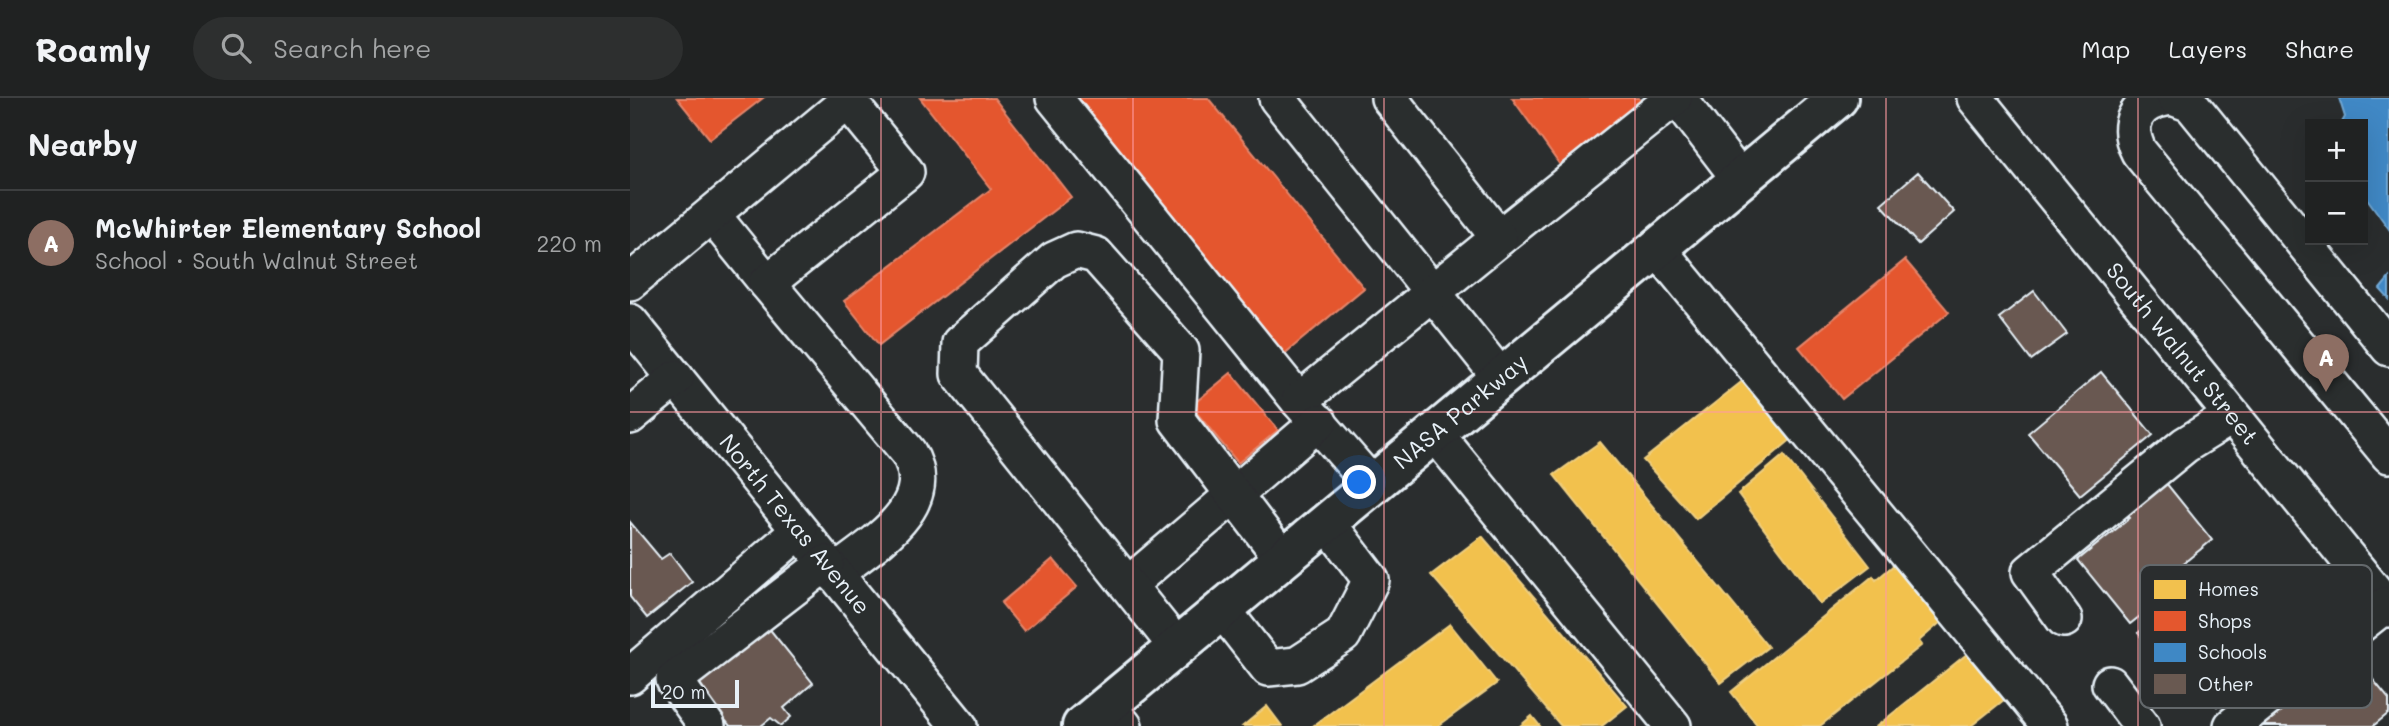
<!DOCTYPE html>
<html lang="en">
<head>
<meta charset="utf-8">
<style>
	:root { --surface:#202222; --page:#2d2f2f; --text:#f1f3f6; --muted:#a2a4a5; --line:#3d3f40; --accent:#ff9aa2 }
	body { margin:0; font-family:Mali,sans-serif; background:var(--page); color:var(--text) }
	.controls { position:absolute; right:21px; top:21px; display:grid; overflow:hidden; border-radius:0px; box-shadow:0 7px 28px #0002 }
	.controls button { width:63px; height:63px; display:grid; place-items:center; padding:0; border:0; border-bottom:2px solid var(--line); background:var(--surface); color:var(--text); font:35px sans-serif }
	.scale { position:absolute; left:21px; bottom:18px; width:88px; box-sizing:border-box; padding-left:7px; border:4px solid #e8f1f8; border-top:0; font-size:19px; line-height:24px; white-space:nowrap; color:#e8f1f8; -webkit-text-stroke:5px #2a2d2e; paint-order:stroke }
	.you { position:absolute; left:730px; top:385px; width:24px; height:24px; margin:-18px; border:5px solid #fff; border-radius:50%; background:#1a73e8; box-shadow:0 0 0 10px #1a73e833 }
	.badge { display:grid; place-items:center; width:46px; height:46px; border-radius:50%; background:var(--accent); color:#fff; font-size:23px; font-weight:700 }
	.pin { position:absolute; translate:-50% -58px; filter:drop-shadow(0 2px 4px #0008) }
	.pin::after { content:''; position:absolute; top:37px; width:24px; height:21px; background:inherit; clip-path:polygon(0 0,100% 0,50% 100%) }
	.list { margin:0; padding:0; list-style:none }
	h2 { display:flex; justify-content:space-between; align-items:center; height:91px; margin:0; padding:0 28px; font-size:30px }
	h2 small { font-size:23px; font-weight:400; color:var(--muted) }
	.list li { display:grid; grid-template-columns:46px 1fr auto; gap:21px; align-items:center; box-sizing:border-box; height:105px; padding:0 28px; border-top:2px solid var(--line) }
	.list b { display:block; font-size:26px; white-space:nowrap }
	.list p { margin:0; font-size:23px; white-space:nowrap; color:var(--muted) }
	.list em { font-size:23px; font-style:normal; color:var(--muted) }
	.icon { flex:none; width:38px; height:38px; fill:none; stroke:currentColor; stroke-width:2; stroke-linecap:round; stroke-linejoin:round }
	.map { position:relative; flex:none; width:1759px; height:628px; overflow:hidden }
	header { display:flex; align-items:center; gap:42px; box-sizing:border-box; height:98px; padding:0 35px; background:var(--surface); border-bottom:2px solid var(--line) }
	header strong { font-size:33px }
	nav { display:flex; gap:38px; margin-inline-start:auto; font-size:24px }
	.search { width:490px; height:63px; background:var(--page); display:flex; align-items:center; gap:18px; box-sizing:border-box; padding:0 24px; border-radius:38px; color:var(--muted); font-size:26px }
	main { display:flex }
	aside { flex:1; background:var(--surface) }
	.map>svg:first-child { display:block }
	.homes { fill:#f2c14e; stroke:#efcf81; stroke-width:2 }
	.shops { fill:#e4572e; stroke:#e5856b; stroke-width:2 }
	.schools { fill:#3f88c5; stroke:#72a8d4; stroke-width:2 }
	.building { fill:#695951; stroke:#e8f1f8; stroke-width:2 }
	.lines { fill:none; stroke-linecap:round; stroke-linejoin:round }
	.minor-casing { stroke:#e8f1f8; stroke-width:40 }
	.major-casing { stroke:#e8f1f8; stroke-width:44 }
	.minor { stroke:#2a2d2e; stroke-width:35 }
	.major { stroke:#2a2d2e; stroke-width:38 }
	.grid { fill:none; stroke:#ff9aa2; stroke-width:2; stroke-opacity:0.55 }
	.labels { text-anchor:middle; stroke-width:7; stroke-linejoin:round; paint-order:stroke }
	.street-label { font-size:23px; fill:#e8f1f8; stroke:#2a2d2e }
	.key { fill:#2a2d2e; stroke:#63686b; stroke-width:2 }
	.key-label { font-size:19px; fill:#e8f1f8 }
</style>
</head>
<body>
<header>
<strong>Roamly</strong>
<div class="search"><svg class="icon" aria-label="search" viewBox="0 0 24 24"><circle cx="10" cy="10" r="6"/><path d="M15 15l6 6"/></svg>Search here</div>
<nav><a>Map</a><a>Layers</a><a>Share</a></nav>
</header>
<main>
<aside>
<h2>Nearby<small></small></h2>
<ul class="list">
<li><span class="badge" style="background:#8d6e63">A</span><div><b>McWhirter Elementary School</b><p>School · South Walnut Street</p></div><em>220 m</em></li>
</ul>
</aside>
<div class="map">
<svg width="1759" height="628" viewBox="0 0 1759 628">
	<rect width="100%" height="100%" fill="#2a2d2e"/>
	<filter id="ink" filterUnits="userSpaceOnUse"><feTurbulence type="fractalNoise" baseFrequency=".0143" numOctaves="2"/><feDisplacementMap in="SourceGraphic" scale="14" xChannelSelector="R" yChannelSelector="G"/><feConvolveMatrix kernelMatrix="1 2 1 2 8 2 1 2 1" color-interpolation-filters="sRGB"/></filter>
	<g filter="url(#ink)">
		<path class="homes" d="M 1114,282 L 1163,340 L 1066,421 L 1013,362 Z
			M 970,344 L 1138,549 L 1091,585 L 924,377 Z
			M 1154,357 L 1240,468 L 1190,506 L 1108,396 Z
			M 852,438 L 997,608 L 972,628 L 931,628 L 801,477 Z
			M 1271,461 L 1318,518 L 1289,543 L 1292,547 L 1190,628 L 1128,628 L 1101,594 L 1243,478 L 1246,482 Z
			M 820,526 L 867,585 L 808,628 L 683,628 Z
			M 1342,552 L 1380,597 L 1341,628 L 1247,628 Z
			M 637,608 L 652,628 L 613,628 Z
			M 902,618 L 910,628 L 890,628 Z"/>
		<path class="shops" d="M 47,0 L 133,0 L 80,41 Z
			M 290,0 L 364,0 L 441,99 L 249,247 L 214,203 L 361,91 Z
			M 441,0 L 578,0 L 734,190 L 653,257 Z
			M 882,0 L 1009,0 L 1011,3 L 930,67 Z
			M 1275,162 L 1319,214 L 1212,301 L 1169,249 Z
			M 601,275 L 648,332 L 608,365 L 561,308 Z
			M 423,461 L 447,489 L 394,533 L 371,505 Z"/>
		<path class="schools" d="M 1709,0 L 1759,0 L 1759,131 L 1733,95 L 1733,26 L 1711,26 L 1715,19 Z
			M 1759,180 L 1759,201 L 1750,191 Z"/>
		<path class="building" d="M 1288,74 L 1324,114 L 1288,146 L 1251,106 Z
			M 1404,193 L 1437,236 L 1401,262 L 1369,220 Z
			M 1471,274 L 1523,337 L 1450,397 L 1398,335 Z
			M 1532,380 L 1582,442 L 1544,473 L 1553,484 L 1500,526 L 1448,462 L 1500,420 L 1492,411 Z
			M 0,424 L 31,461 L 40,455 L 62,484 L 17,520 L 0,499 Z
			M 1576,498 L 1620,552 L 1597,570 L 1612,588 L 1587,608 L 1574,591 L 1561,601 L 1508,535 L 1554,500 L 1561,509 Z
			M 134,524 L 183,585 L 154,610 L 161,619 L 151,628 L 141,620 L 131,628 L 100,628 L 62,582 Z
			M 1717,550 L 1759,601 L 1759,615 L 1743,628 L 1620,628 Z"/>
		<g class="lines">
			<defs>
				<g id="minor">
					<path d="M 424,0 L 669,303 L 742,387"/>
					<path d="M 647,0 L 871,280"/>
					<path d="M 1048,0 L 1110,81"/>
					<path id="s1" d="M 1345,0 L 1759,511"/>
					<path d="M 1536,0 C 1505,5 1495,27 1509,54 L 1759,357"/>
					<path d="M 1545,0 L 1561,6 L 1759,250"/>
					<path d="M 82,117 L 137,185"/>
					<path d="M 869,140 L 1044,0"/>
					<path d="M 1027,150 L 1420,628"/>
					<path d="M 0,184 L 218,3 L 276,74 L 137,185 L 278,354 C 311,408 241,447 204,476"/>
					<path id="s2" d="M 0,224 L 329,628"/>
					<path d="M 669,303 L 869,140 L 759,0"/>
					<path d="M 0,318 L 46,280"/>
					<path d="M 805,335 L 1043,628"/>
					<path d="M 498,487 L 689,324"/>
					<path d="M 592,511 L 638,570 L 667,567 L 713,537 L 741,482 L 697,424"/>
					<path d="M 1434,521 L 1400,474 L 1555,347 L 1602,318"/>
					<path d="M 547,549 L 329,276 L 330,245 L 424,162 L 446,152 L 466,157 L 551,253 L 547,322 L 653,461"/>
					<path d="M 0,578 L 169,433"/>
					<path d="M 1480,586 L 1512,628"/>
					<path d="M 476,607 L 494,628"/>
					<path d="M 77,628 L 44,582 L 196,465"/>
					<path d="M 1602,628 L 1755,507"/>
				</g>
				<g id="major">
					<path id="s3" d="M 452,628 L 1208,0"/>
				</g>
			</defs>
			<use href="#minor" class="minor-casing"/>
			<use href="#major" class="major-casing"/>
			<use href="#minor" class="minor"/>
			<use href="#major" class="major"/>
		</g>
	</g>
	<path class="grid" d="M 251,0 L 251,628M 503,0 L 503,628M 754,0 L 754,628M 1005,0 L 1005,628M 1256,0 L 1256,628M 1508,0 L 1508,628M 0,314 L 1759,314"/>
	<g class="labels">
		<g class="street-label">
			<text dy="8" stroke="none"><textPath href="#s1" startOffset="329">South Walnut Street</textPath></text>
			<text dy="8" stroke="none"><textPath href="#s3" startOffset="492">NASA Parkway</textPath></text>
			<text dy="8" stroke="none"><textPath href="#s2" startOffset="261">North Texas Avenue</textPath></text>
		</g>
	</g>
	<rect x="1510" y="467" width="232" height="143" rx="10" class="key"/>
	<rect x="1524" y="482" width="32" height="19" fill="#f2c14e"/>
	<rect x="1524" y="513" width="32" height="20" fill="#e4572e"/>
	<rect x="1524" y="545" width="32" height="19" fill="#3f88c5"/>
	<rect x="1524" y="576" width="32" height="20" fill="#695951"/>
	<g class="key-label">
		<text x="1568" y="498">Homes</text>
		<text x="1568" y="530">Shops</text>
		<text x="1568" y="561">Schools</text>
		<text x="1568" y="593">Other</text>
	</g>
</svg>
<div class="controls">
<button>+</button>
<button>−</button>
</div>
<div class="scale">20 m</div>
<div class="you"></div>
<div class="pin badge" style="left:1696px;top:294px;background:#8d6e63">A</div>
</div>
</main>
</body>
</html>
